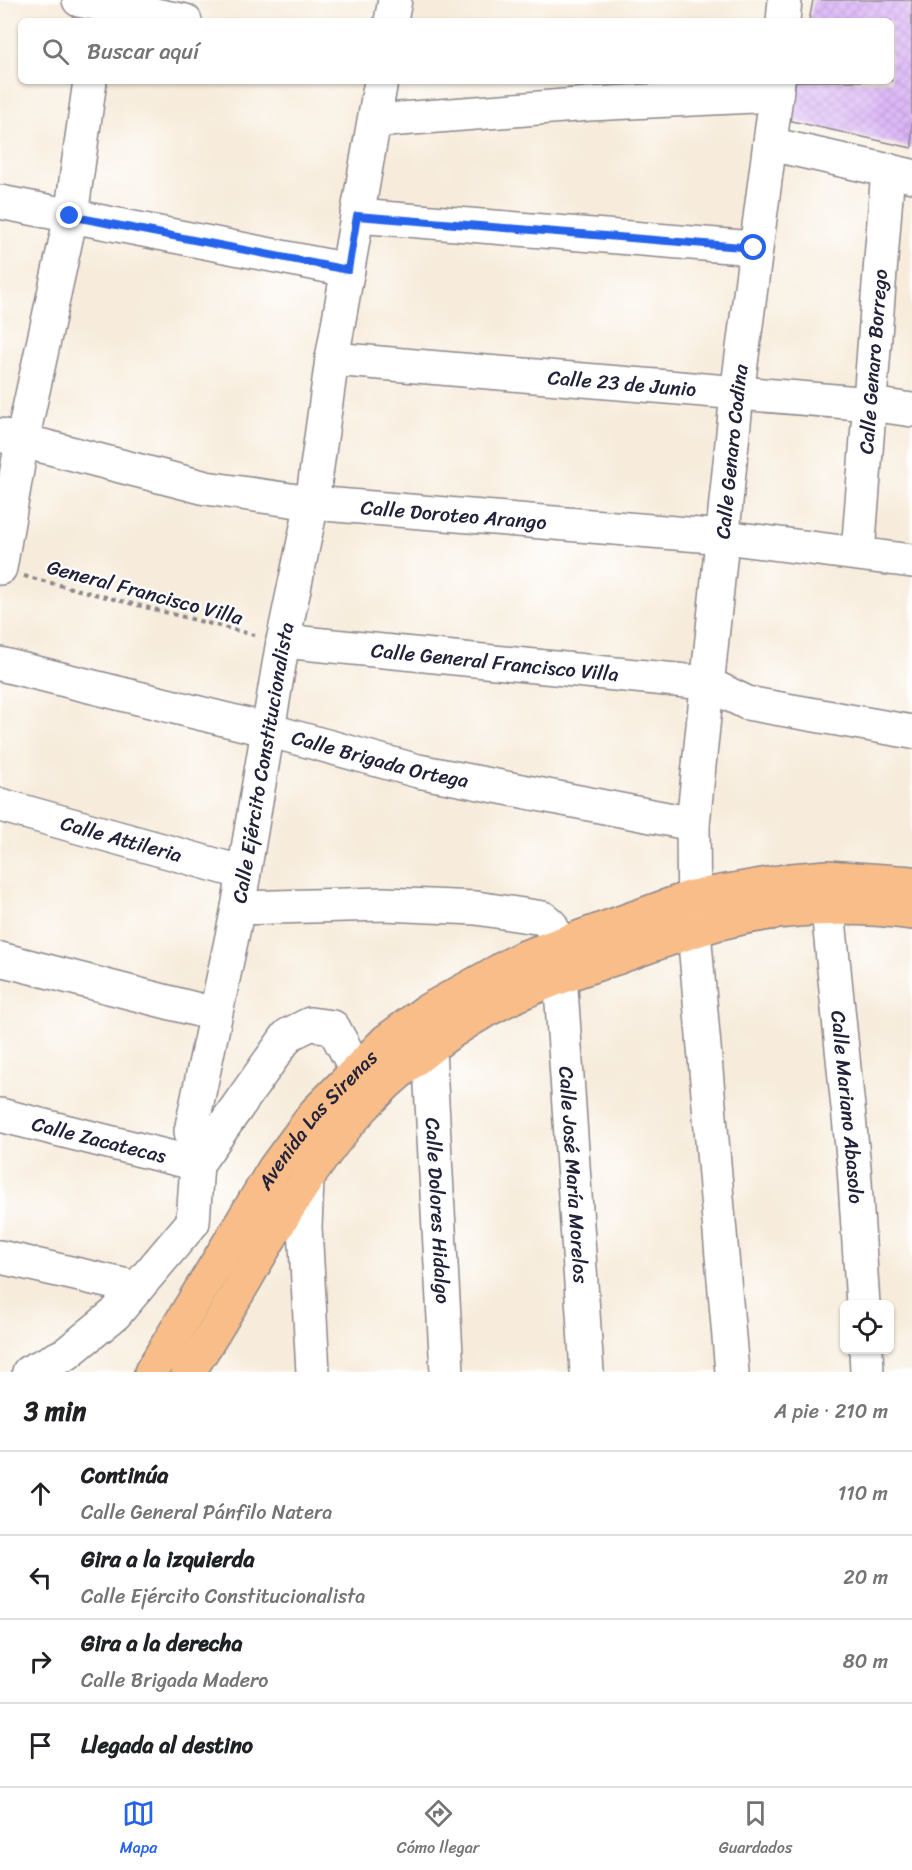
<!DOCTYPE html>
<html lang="es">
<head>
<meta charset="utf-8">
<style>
	:root { --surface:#fff; --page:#f6f6f6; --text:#202124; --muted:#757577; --line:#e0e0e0; --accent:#2563eb }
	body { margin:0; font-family:Sriracha,sans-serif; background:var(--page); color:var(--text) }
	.controls { position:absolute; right:18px; bottom:18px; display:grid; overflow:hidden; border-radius:9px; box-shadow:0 2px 4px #0004 }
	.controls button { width:54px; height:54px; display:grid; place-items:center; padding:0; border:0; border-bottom:2px solid var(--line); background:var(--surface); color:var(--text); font:30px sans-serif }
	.stop { position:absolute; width:18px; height:18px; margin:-14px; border:4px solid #2563eb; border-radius:50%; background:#fff }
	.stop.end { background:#2563eb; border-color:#fff; box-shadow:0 2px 6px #0008 }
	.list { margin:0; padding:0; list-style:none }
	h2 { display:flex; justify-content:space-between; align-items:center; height:78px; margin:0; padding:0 24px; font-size:26px }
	h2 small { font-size:20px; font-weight:400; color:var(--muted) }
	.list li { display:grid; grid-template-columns:39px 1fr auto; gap:18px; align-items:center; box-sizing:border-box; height:84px; padding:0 24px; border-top:2px solid var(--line) }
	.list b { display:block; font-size:22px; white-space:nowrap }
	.list p { margin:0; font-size:20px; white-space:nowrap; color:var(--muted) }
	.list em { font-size:20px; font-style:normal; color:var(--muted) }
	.icon { flex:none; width:33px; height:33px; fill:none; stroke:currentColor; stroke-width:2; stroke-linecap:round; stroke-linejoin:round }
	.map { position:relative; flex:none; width:912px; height:1372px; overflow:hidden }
	.search { position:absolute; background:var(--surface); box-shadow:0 2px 4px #0004; left:18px; right:18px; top:18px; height:66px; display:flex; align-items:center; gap:15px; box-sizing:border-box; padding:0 21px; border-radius:9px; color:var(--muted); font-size:22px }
	.sheet { height:414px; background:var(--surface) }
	nav { display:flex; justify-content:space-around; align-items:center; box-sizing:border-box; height:84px; border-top:2px solid var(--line); background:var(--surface); font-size:16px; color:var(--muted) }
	nav a { display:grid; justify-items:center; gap:3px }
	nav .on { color:var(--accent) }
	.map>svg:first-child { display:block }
	.building { fill:url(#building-cross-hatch) }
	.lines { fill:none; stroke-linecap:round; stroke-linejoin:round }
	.minor-casing { stroke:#8c878b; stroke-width:36 }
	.major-casing { stroke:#8c878b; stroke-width:36 }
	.path { stroke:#8c878b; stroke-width:4; stroke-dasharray:4.5 4.5; stroke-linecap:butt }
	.minor { stroke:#fff; stroke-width:33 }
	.major { stroke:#f8bd89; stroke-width:33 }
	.route { stroke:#2563eb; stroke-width:8 }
	.labels { text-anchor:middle; stroke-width:4.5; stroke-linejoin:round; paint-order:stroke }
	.street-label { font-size:20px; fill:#22223b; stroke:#fff }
</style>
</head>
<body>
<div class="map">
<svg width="912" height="1372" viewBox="0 0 912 1372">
	<defs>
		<pattern id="building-cross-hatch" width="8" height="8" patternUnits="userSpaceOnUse" patternTransform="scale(1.5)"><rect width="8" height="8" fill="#d9b0f6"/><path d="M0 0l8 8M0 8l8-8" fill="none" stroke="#ba97d4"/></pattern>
	</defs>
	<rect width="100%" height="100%" fill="#fff"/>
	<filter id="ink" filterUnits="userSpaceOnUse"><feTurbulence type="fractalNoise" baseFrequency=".0167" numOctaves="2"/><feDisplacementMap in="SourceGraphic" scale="12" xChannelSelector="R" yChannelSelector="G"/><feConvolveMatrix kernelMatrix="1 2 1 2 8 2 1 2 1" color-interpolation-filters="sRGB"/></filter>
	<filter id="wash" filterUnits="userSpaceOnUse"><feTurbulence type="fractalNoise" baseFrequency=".008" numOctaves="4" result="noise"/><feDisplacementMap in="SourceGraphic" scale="24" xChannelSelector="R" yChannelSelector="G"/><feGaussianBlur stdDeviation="1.35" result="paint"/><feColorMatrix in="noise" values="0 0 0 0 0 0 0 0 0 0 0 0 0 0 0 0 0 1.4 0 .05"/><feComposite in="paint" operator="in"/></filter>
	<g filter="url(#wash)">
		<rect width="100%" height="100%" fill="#f7ecdb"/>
		<g id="blocks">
			<path class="building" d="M 813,0 L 912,0 L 912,148 L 787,120 L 796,81 L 891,81 L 891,21 L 809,21 Z"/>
		</g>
	</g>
	<g filter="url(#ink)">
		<use href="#blocks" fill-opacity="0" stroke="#8c878b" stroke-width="1.5"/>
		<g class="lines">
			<defs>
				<g id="minor">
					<path d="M 79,0 L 185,21"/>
					<path d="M 391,21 L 395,0"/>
					<path d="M 783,21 L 785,0"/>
					<path d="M 375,121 L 589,104 L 776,95"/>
					<path d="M 770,144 L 912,176"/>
					<path d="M 0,202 L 348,270"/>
					<path d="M 357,216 L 754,248"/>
					<path id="s1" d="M 332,359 L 871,404 L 912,410"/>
					<path id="s2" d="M 0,435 L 206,488 L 312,503 L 724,537 L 912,561"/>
					<path id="s3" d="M 858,553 L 888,170"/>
					<path d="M 0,568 L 22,441 L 71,216 L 90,81"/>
					<path id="s4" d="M 283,641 L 706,683 L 747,703 L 912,732"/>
					<path id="s5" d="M 0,664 L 268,730 L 418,771 L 693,824"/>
					<path id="s6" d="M 0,805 L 244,873"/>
					<path id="s7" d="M 238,908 L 384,904 L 476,908 L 543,918 L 551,925 L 558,944 L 587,1372"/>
					<path id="s8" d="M 828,910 L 854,1167 L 863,1304"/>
					<path d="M 0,959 L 214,1014"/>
					<path id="s9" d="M 429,1049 L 447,1372"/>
					<path id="s10" d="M 0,1115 L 197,1164 L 288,1035 L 310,1024 L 333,1027 L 356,1069"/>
					<path d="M 307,1180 L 305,1227 L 313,1372"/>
					<path d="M 0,1257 L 137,1288"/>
					<path d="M 866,1350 L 867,1372"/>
					<path id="s11" d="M 29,1372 L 66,1354 L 115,1314 L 193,1222 L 197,1164 L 191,1131 L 238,908 L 283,641 L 312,503 L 332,359 L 381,81"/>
					<path id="s12" d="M 732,1372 L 694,931 L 693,824 L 737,394 L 778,81"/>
				</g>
				<g id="major">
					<path id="s13" d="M 151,1372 L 274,1169 L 316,1112 L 386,1041 L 425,1012 L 522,958 L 692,897 L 791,880 L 827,877 L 912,883"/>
					<path d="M 188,1372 C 244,1291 284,1200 348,1124 C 396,1068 460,1019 528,990 C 558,977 588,967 619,957 C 653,945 688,931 724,922 C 783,907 852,905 912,913"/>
				</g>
			</defs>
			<use href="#minor" class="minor-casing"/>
			<use href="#major" class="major-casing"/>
			<path class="path" d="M 24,576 L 258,636"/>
			<use href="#minor" class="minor"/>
			<use href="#major" class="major"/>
		</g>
	</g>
	<g class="lines" filter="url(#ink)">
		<path class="route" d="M 70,216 L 348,270 L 357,216 L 754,248"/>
	</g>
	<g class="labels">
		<g class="street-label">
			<text dy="7" stroke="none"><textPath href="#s3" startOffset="192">Calle Genaro Borrego</textPath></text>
			<text dy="7" stroke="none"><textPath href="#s1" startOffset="291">Calle 23 de Junio</textPath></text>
			<text dy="7" stroke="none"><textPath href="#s12" startOffset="924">Calle Genaro Codina</textPath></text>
			<text dy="7" stroke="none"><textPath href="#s2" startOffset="462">Calle Doroteo Arango</textPath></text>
			<text transform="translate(145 592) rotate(15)" y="7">General Francisco Villa</text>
			<text dy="7" stroke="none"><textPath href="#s4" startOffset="213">Calle General Francisco Villa</textPath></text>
			<text dy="7" stroke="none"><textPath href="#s5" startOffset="392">Calle Brigada Ortega</textPath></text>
			<text dy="7" stroke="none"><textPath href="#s11" startOffset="692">Calle Ejército Constitucionalista</textPath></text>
			<text dy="7" stroke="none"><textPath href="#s6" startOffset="126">Calle Attileria</textPath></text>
			<text dy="7" stroke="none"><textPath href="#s8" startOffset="198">Calle Mariano Abasolo</textPath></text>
			<text dy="7" stroke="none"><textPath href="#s13" startOffset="303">Avenida Las Sirenas</textPath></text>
			<text dy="7" stroke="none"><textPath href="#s10" startOffset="102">Calle Zacatecas</textPath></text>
			<text dy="7" stroke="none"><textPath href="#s7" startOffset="568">Calle José María Morelos</textPath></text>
			<text dy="7" stroke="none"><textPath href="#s9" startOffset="162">Calle Dolores Hidalgo</textPath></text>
		</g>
	</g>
</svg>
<div class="controls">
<button><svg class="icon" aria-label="locate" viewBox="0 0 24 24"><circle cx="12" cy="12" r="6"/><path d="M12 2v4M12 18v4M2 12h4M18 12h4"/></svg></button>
</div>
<div class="stop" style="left:754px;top:248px"></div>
<div class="stop end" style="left:70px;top:216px"></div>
<div class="search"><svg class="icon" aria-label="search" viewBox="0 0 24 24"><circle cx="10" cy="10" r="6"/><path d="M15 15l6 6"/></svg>Buscar aquí</div>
</div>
<section class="sheet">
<h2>3 min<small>A pie · 210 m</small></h2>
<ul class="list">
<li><svg class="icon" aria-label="ahead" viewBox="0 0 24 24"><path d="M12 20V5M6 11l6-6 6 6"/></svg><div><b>Continúa</b><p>Calle General Pánfilo Natera</p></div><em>110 m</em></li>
<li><svg class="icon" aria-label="left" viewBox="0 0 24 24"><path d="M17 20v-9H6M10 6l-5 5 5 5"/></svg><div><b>Gira a la izquierda</b><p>Calle Ejército Constitucionalista</p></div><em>20 m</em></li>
<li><svg class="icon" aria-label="right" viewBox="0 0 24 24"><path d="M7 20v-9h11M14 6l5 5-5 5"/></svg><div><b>Gira a la derecha</b><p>Calle Brigada Madero</p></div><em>80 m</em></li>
<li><svg class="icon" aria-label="arrive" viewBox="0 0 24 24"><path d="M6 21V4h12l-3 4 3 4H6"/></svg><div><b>Llegada al destino</b></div></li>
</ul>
</section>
<nav>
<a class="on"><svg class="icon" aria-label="map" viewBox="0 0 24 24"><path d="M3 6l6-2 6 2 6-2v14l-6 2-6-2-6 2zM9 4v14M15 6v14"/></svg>Mapa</a>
<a><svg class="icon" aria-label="directions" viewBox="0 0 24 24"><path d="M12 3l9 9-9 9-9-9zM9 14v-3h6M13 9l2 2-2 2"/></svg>Cómo llegar</a>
<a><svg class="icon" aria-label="saved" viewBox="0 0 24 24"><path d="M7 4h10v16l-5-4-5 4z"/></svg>Guardados</a>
</nav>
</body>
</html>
